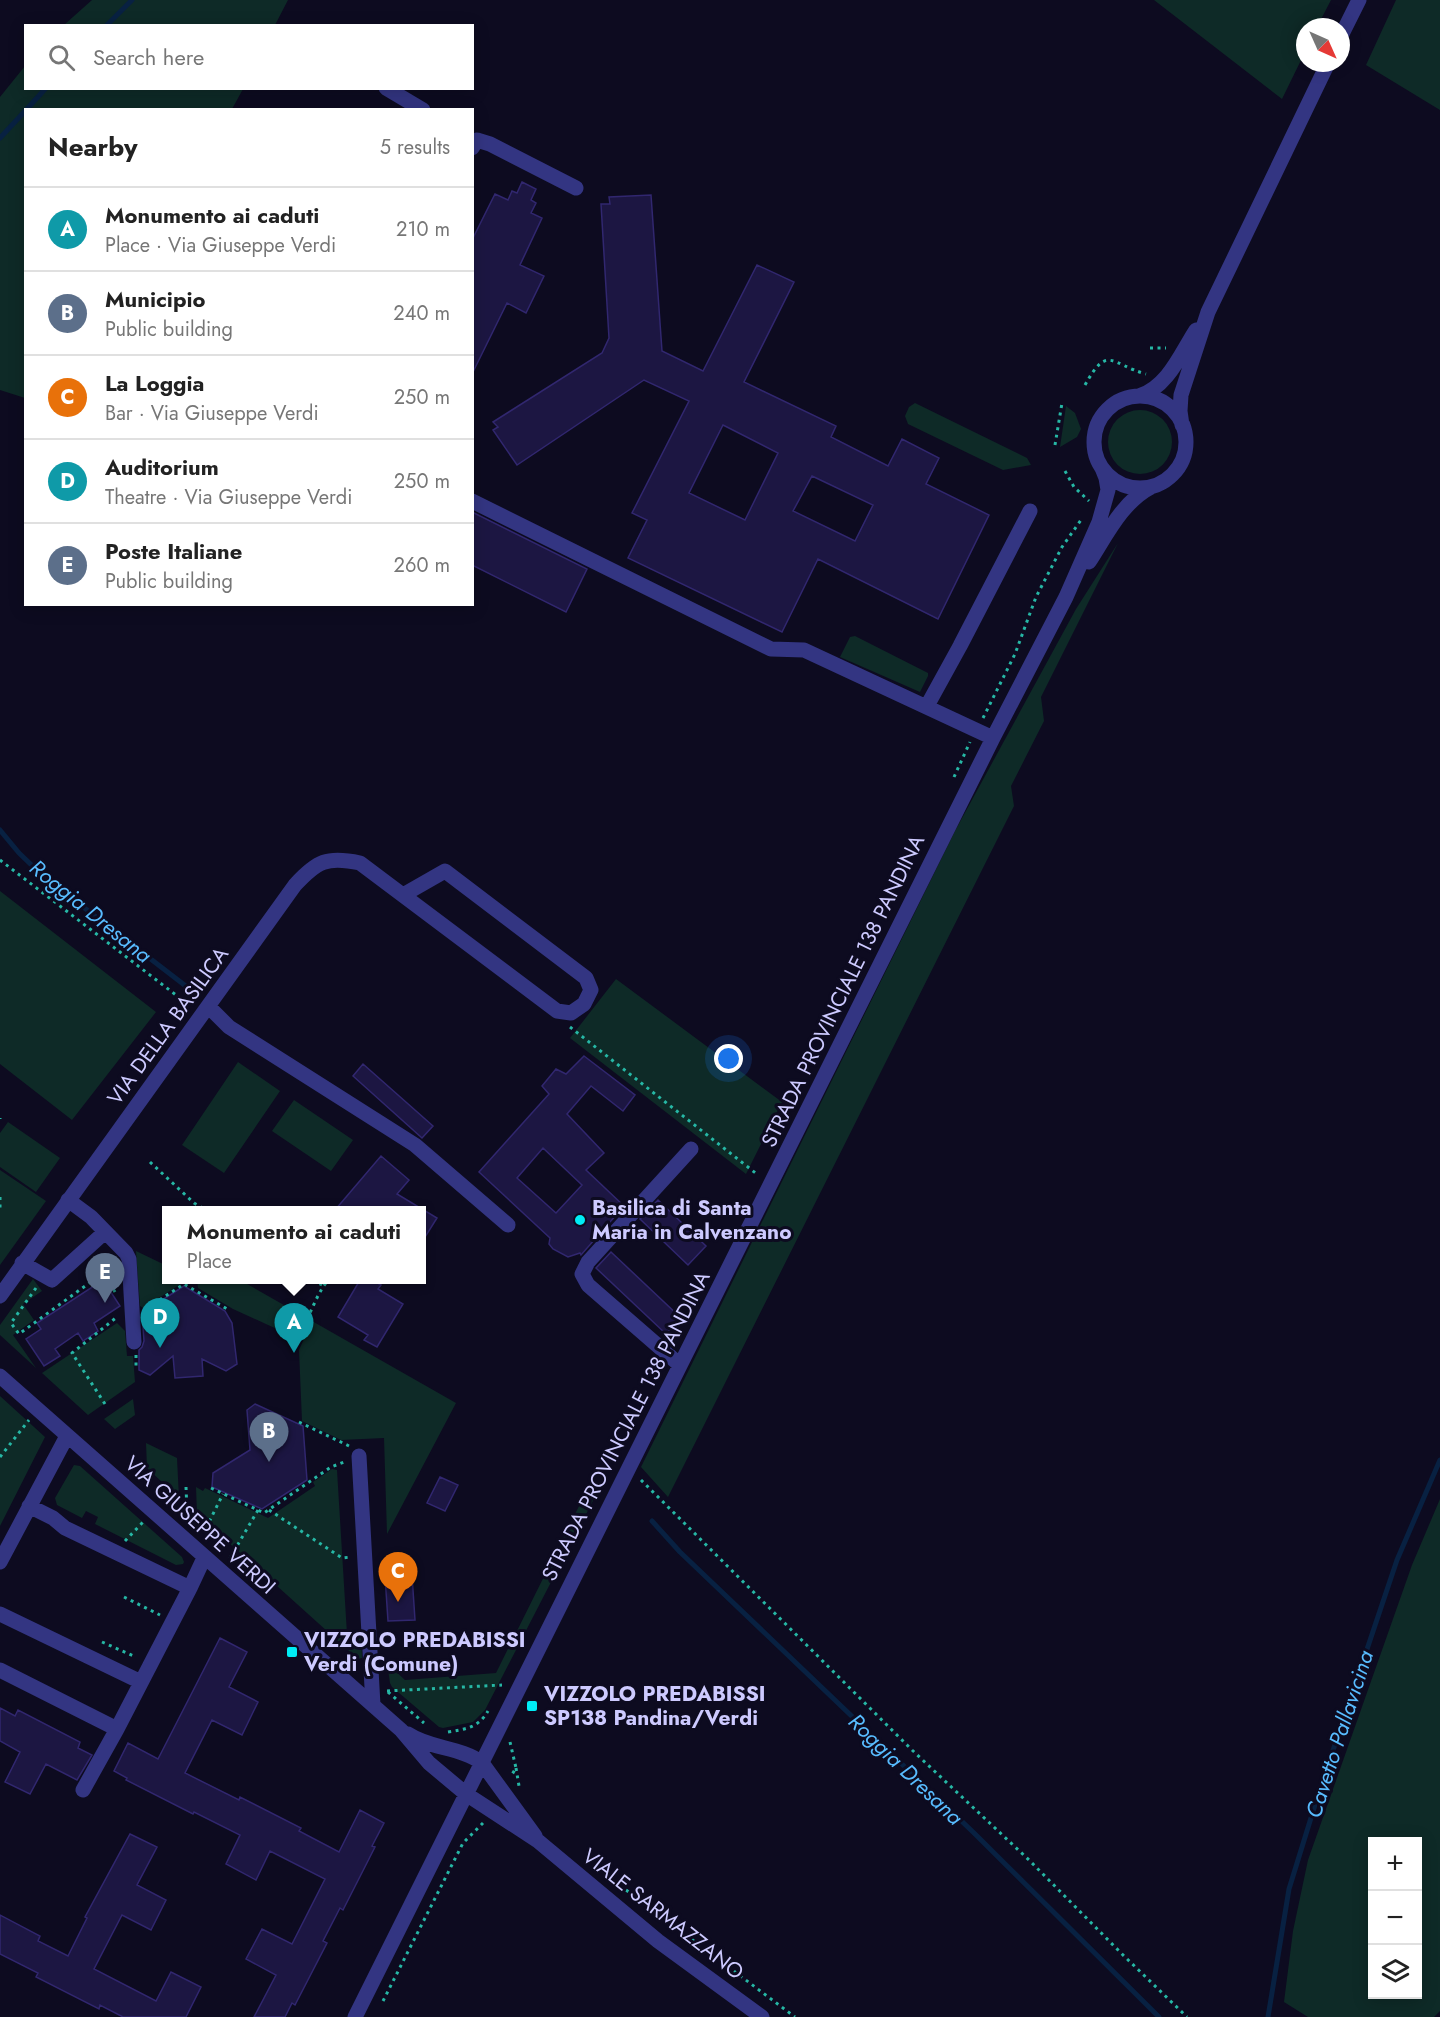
<!DOCTYPE html>
<html lang="en">
<head>
<meta charset="utf-8">
<style>
	:root { --surface:#fff; --page:#f6f6f6; --text:#222; --muted:#767676; --line:#e0e0e0; --accent:#137d81 }
	body { margin:0; font-family:Jost,sans-serif; background:var(--page); color:var(--text) }
	.controls { position:absolute; right:18px; bottom:18px; display:grid; overflow:hidden; border-radius:0px; box-shadow:0 3px 15px #0003 }
	.controls button { width:54px; height:54px; display:grid; place-items:center; padding:0; border:0; border-bottom:2px solid var(--line); background:var(--surface); color:var(--text); font:30px sans-serif }
	.compass { position:absolute; left:1296px; top:18px; width:54px; height:54px; border-radius:50%; background:var(--surface); box-shadow:0 3px 15px #0003; rotate:135deg }
	.you { position:absolute; left:729px; top:1059px; width:21px; height:21px; margin:-15px; border:4px solid #fff; border-radius:50%; background:#1a73e8; box-shadow:0 0 0 9px #1a73e833 }
	.badge { display:grid; place-items:center; width:39px; height:39px; border-radius:50%; background:var(--accent); color:#fff; font-size:20px; font-weight:700 }
	.pin { position:absolute; translate:-50% -50px; filter:drop-shadow(0 2px 3px #0008) }
	.pin::after { content:''; position:absolute; top:32px; width:21px; height:18px; background:inherit; clip-path:polygon(0 0,100% 0,50% 100%) }
	.popup { position:absolute; left:162px; top:1206px; width:264px; height:78px; box-sizing:border-box; display:grid; place-content:center; border-radius:0px; background:var(--surface); filter:drop-shadow(0 2px 4px #0005); font-size:20px; white-space:nowrap; color:var(--muted) }
	.popup b { font-size:22px; color:var(--text) }
	.popup::after { content:''; position:absolute; left:50%; top:100%; margin-left:-12px; border:12px solid transparent; border-top-color:var(--surface) }
	.list { margin:0; padding:0; list-style:none }
	h2 { display:flex; justify-content:space-between; align-items:center; height:78px; margin:0; padding:0 24px; font-size:26px }
	h2 small { font-size:20px; font-weight:400; color:var(--muted) }
	.list li { display:grid; grid-template-columns:39px 1fr auto; gap:18px; align-items:center; box-sizing:border-box; height:84px; padding:0 24px; border-top:2px solid var(--line) }
	.list b { display:block; font-size:22px; white-space:nowrap }
	.list p { margin:0; font-size:20px; white-space:nowrap; color:var(--muted) }
	.list em { font-size:20px; font-style:normal; color:var(--muted) }
	.icon { flex:none; width:33px; height:33px; fill:none; stroke:currentColor; stroke-width:2; stroke-linecap:round; stroke-linejoin:round }
	.map { position:relative; flex:none; width:1440px; height:2017px; overflow:hidden }
	.search { position:absolute; background:var(--surface); box-shadow:0 3px 15px #0003; left:24px; top:24px; width:450px; height:66px; display:flex; align-items:center; gap:15px; box-sizing:border-box; padding:0 21px; border-radius:0px; color:var(--muted); font-size:22px }
	.panel { position:absolute; background:var(--surface); box-shadow:0 3px 15px #0003; left:24px; top:108px; width:450px; height:498px; border-radius:0px }
	.map>svg:first-child { display:block }
	.green { fill:#0e2a27; fill-rule:evenodd }
	.lines { fill:none; stroke-linecap:round; stroke-linejoin:round }
	.stream { stroke:#082142; stroke-width:5 }
	.building { fill:#1c1642; stroke:#31276f; stroke-width:1.5; fill-rule:evenodd }
	.path { stroke:#26b7a5; stroke-width:3; stroke-dasharray:3 4.5; stroke-linecap:butt }
	.minor { stroke:#333582; stroke-width:15 }
	.poi-dot { fill:#00ecf5; stroke:#0d0b20; stroke-width:2 }
	.labels { text-anchor:middle; stroke-width:6; stroke-linejoin:round; paint-order:stroke }
	.street-label { font-size:21px; fill:#cdcaff; stroke:#0d0b20 }
	.poi-label { font-size:21px; font-weight:bold; fill:#cdcaff; stroke:#0d0b20; text-anchor:start }
	.water-label { font-size:22px; font-style:italic; fill:#58bcff; stroke:#0d0b20 }
</style>
</head>
<body>
<div class="map">
<svg width="1440" height="2017" viewBox="0 0 1440 2017">
	<rect width="100%" height="100%" fill="#0d0b20"/>
	<path class="green" d="M 92,0 L 288,0 L 275,25 L 64,25 Z
		M 1154,0 L 1331,0 L 1317,27 L 1305,27 L 1305,52 L 1282,99 Z
		M 1396,0 L 1440,0 L 1440,110 L 1366,65 Z
		M 25,66 L 26,88 L 243,89 L 232,109 L 26,110 L 25,398 L 0,390 L 0,97 Z
		M 915,403 L 1027,458 L 1031,465 L 1003,470 L 908,424 L 905,416 L 909,407 Z
		M 1066,406 L 1075,413 L 1081,429 L 1077,437 L 1060,447 Z
		M1108 442a32 32 0 1 1 64 0a32 32 0 1 1-64 0Z
		M 1118,543 L 1041,697 L 1044,721 L 1011,786 L 1014,806 L 668,1497 L 641,1467 L 955,831 L 1076,609 Z
		M 855,636 L 928,673 L 928,676 L 920,692 L 840,657 L 850,637 Z
		M 0,891 L 156,1012 L 72,1120 L 0,1064 Z
		M 616,979 L 782,1102 L 746,1174 L 570,1038 Z
		M 238,1062 L 280,1091 L 224,1173 L 182,1145 Z
		M 294,1100 L 353,1140 L 331,1171 L 272,1131 Z
		M 8,1122 L 60,1158 L 36,1192 L 0,1167 L 0,1133 Z
		M 0,1170 L 46,1201 L 0,1265 Z
		M 136,1251 L 163,1264 L 166,1261 L 166,1280 L 187,1280 L 143,1308 L 140,1306 Z
		M 33,1279 L 42,1291 L 23,1304 L 34,1320 L 13,1335 L 36,1368 L 0,1335 L 0,1325 Z
		M 197,1280 L 240,1280 L 456,1403 L 387,1534 L 384,1438 L 341,1440 L 302,1421 L 299,1350 L 309,1328 L 298,1323 L 292,1336 L 233,1309 L 198,1288 Z
		M 117,1323 L 125,1331 L 127,1356 L 133,1356 L 135,1382 L 88,1415 L 42,1373 Z
		M 0,1396 L 45,1437 L 0,1526 Z
		M 133,1399 L 135,1415 L 115,1429 L 104,1419 Z
		M 146,1443 L 177,1458 L 179,1498 L 147,1468 Z
		M 74,1465 L 80,1466 L 182,1557 L 184,1562 L 183,1564 L 176,1565 L 95,1524 L 98,1517 L 86,1511 L 82,1518 L 57,1505 L 55,1498 Z
		M 332,1469 L 337,1470 L 347,1634 L 361,1633 L 362,1658 L 358,1659 L 197,1514 L 196,1487 L 203,1491 L 205,1488 L 268,1518 L 315,1486 L 313,1482 Z
		M 592,1480 L 596,1483 L 598,1491 L 485,1710 L 473,1722 L 443,1728 L 439,1727 L 392,1687 L 390,1683 L 388,1669 L 390,1666 L 405,1680 L 496,1673 Z
		M 1440,1499 L 1440,2011 L 1434,2017 L 1308,2017 L 1284,2002 L 1293,1931 L 1308,1860 L 1412,1565 ZM 1372,1842 L 1418,1842 L 1418,1994 L 1372,1994 Z"/>
	<g class="lines">
		<path class="stream" d="M 106,26 L 132,0
			M 26,110 L 46,88
			M 0,138 L 26,110
			M 0,830 L 19,853 L 43,876 L 187,987
			M 652,1521 L 680,1552 L 973,1832 L 1159,2017
			M 1268,2017 L 1289,1889 L 1319,1792 L 1397,1560 L 1440,1460"/>
	</g>
	<path class="building" d="M 522,182 L 536,189 L 531,200 L 536,203 L 531,213 L 542,218 L 520,265 L 544,276 L 526,313 L 507,303 L 472,374 L 472,240 L 495,194 L 508,200 L 512,191 L 517,193 Z
		M 651,195 L 662,351 L 703,371 L 757,265 L 794,282 L 744,382 L 836,426 L 831,437 L 888,466 L 902,439 L 939,458 L 926,484 L 989,515 L 938,619 L 818,559 L 782,632 L 628,558 L 647,520 L 632,513 L 689,401 L 644,380 L 517,465 L 493,430 L 498,427 L 493,422 L 602,353 L 609,338 L 601,204 L 610,204 L 609,197 ZM 723,425 L 778,453 L 745,520 L 689,493 ZM 812,476 L 873,505 L 855,541 L 793,511 Z
		M 472,512 L 587,569 L 566,612 L 472,565 Z
		M 584,1056 L 635,1095 L 623,1111 L 591,1086 L 567,1114 L 604,1153 L 586,1170 L 624,1206 L 581,1255 L 580,1253 L 568,1257 L 553,1249 L 549,1244 L 550,1238 L 479,1172 L 549,1094 L 542,1086 L 556,1069 L 566,1074 ZM 543,1148 L 582,1185 L 556,1213 L 517,1178 Z
		M 363,1064 L 433,1126 L 422,1138 L 353,1076 Z
		M 381,1156 L 409,1180 L 397,1194 L 437,1218 L 422,1242 L 422,1210 L 335,1210 Z
		M 658,1200 L 706,1246 L 688,1265 L 640,1219 Z
		M 611,1252 L 681,1318 L 666,1334 L 596,1268 Z
		M 103,1280 L 120,1306 L 94,1323 L 98,1331 L 83,1341 L 78,1333 L 55,1349 L 60,1356 L 44,1366 L 26,1339 L 41,1329 L 37,1323 Z
		M 360,1280 L 372,1280 L 381,1285 L 378,1289 L 403,1304 L 377,1347 L 364,1340 L 368,1335 L 338,1317 Z
		M 184,1286 L 225,1311 L 232,1323 L 237,1364 L 226,1371 L 202,1359 L 203,1376 L 175,1378 L 173,1356 L 150,1375 L 139,1370 L 139,1350 L 142,1347 L 144,1341 L 142,1313 Z
		M 255,1404 L 303,1426 L 307,1480 L 262,1509 L 212,1487 L 213,1473 L 250,1450 L 247,1410 Z
		M 440,1477 L 458,1485 L 445,1511 L 427,1503 Z
		M 412,1575 L 415,1620 L 388,1621 L 385,1576 Z
		M 220,1638 L 247,1652 L 229,1687 L 258,1702 L 242,1735 L 212,1720 L 185,1773 L 239,1800 L 240,1797 L 301,1828 L 299,1831 L 339,1852 L 360,1810 L 384,1823 L 372,1846 L 375,1847 L 343,1910 L 340,1908 L 323,1941 L 327,1943 L 295,2005 L 292,2003 L 285,2017 L 254,2017 L 276,1975 L 246,1959 L 262,1929 L 292,1944 L 325,1879 L 270,1851 L 256,1880 L 226,1864 L 240,1835 L 194,1812 L 193,1814 L 126,1780 L 127,1778 L 114,1771 L 128,1743 L 158,1759 Z
		M 0,1708 L 15,1716 L 18,1710 L 80,1742 L 78,1748 L 92,1755 L 77,1780 L 46,1764 L 30,1794 L 5,1782 L 20,1752 L 0,1741 Z
		M 130,1834 L 157,1847 L 137,1885 L 166,1900 L 151,1930 L 122,1915 L 94,1969 L 156,2001 L 171,1972 L 201,1987 L 186,2017 L 123,2017 L 100,2005 L 99,2009 L 36,1977 L 38,1973 L 0,1954 L 0,1915 L 40,1936 L 38,1941 L 68,1956 L 87,1918 L 85,1917 Z"/>
	<g class="lines">
		<path class="path" d="M 1150,348 L 1166,348
			M 1085,385 C 1108,344 1110,364 1146,374
			M 1055,445 L 1062,403
			M 1065,471 L 1074,487 L 1089,501
			M 983,718 L 1015,654 L 1036,597 L 1062,547 L 1081,520
			M 954,777 L 970,742
			M 0,860 L 189,1005
			M 570,1027 L 758,1175
			M 0,1119 L 0,1118
			M 150,1162 L 194,1203 L 206,1210
			M 0,1197 L 0,1208
			M 313,1280 L 322,1285
			M 36,1288 L 11,1323 L 19,1334 L 103,1273 L 115,1292
			M 147,1308 L 184,1284 L 229,1310
			M 304,1326 C 310,1314 320,1287 329,1280
			M 136,1355 L 136,1370
			M 105,1404 L 72,1353 L 117,1317
			M 299,1422 L 349,1446
			M 0,1457 L 29,1420
			M 641,1480 L 912,1750 L 1029,1860 L 1122,1954 L 1187,2017
			M 186,1487 L 187,1511
			M 211,1488 L 264,1513 L 331,1467 L 344,1462
			M 269,1510 L 342,1558 L 351,1557
			M 206,1528 L 223,1494
			M 125,1541 L 143,1522
			M 230,1558 L 258,1510
			M 124,1597 L 160,1615
			M 102,1642 L 136,1657
			M 387,1691 L 502,1685
			M 388,1692 L 424,1723
			M 448,1732 C 466,1729 478,1728 488,1711
			M 510,1742 L 516,1768 L 511,1776
			M 516,1768 L 519,1786
			M 614,1881 L 795,2017
			M 383,2001 L 463,1843 L 483,1823"/>
		<path class="minor" d="M 1341,36 L 1359,0
			M 386,88 L 423,110
			M 472,148 L 477,140 L 490,144 L 576,188
			M 1139,396 C 1168,387 1181,353 1196,330
			M1094 442a46 46 0 1 1 92 0a46 46 0 1 1-92 0Z
			M 1182,425 L 1180,411 L 1181,395 L 1208,312 L 1328,63
			M 472,501 L 771,649 L 804,650 L 993,738
			M 1089,562 C 1106,536 1122,502 1151,487
			M 927,706 L 960,646 L 1030,511
			M 208,1006 L 229,1027 L 415,1145 L 508,1225
			M 68,1200 L 91,1217 L 126,1253 L 129,1259 L 134,1342
			M 22,1263 L 52,1280 L 105,1232
			M 0,1296 L 295,885 C 317,861 327,856 360,863 L 557,1011 L 571,1013 L 584,1004 L 591,990 L 586,978 L 445,871 L 403,895
			M 680,1365 L 588,1285 L 582,1274 L 588,1262 L 691,1149
			M 0,1376 L 401,1730 L 429,1763 L 466,1794 L 538,1841 L 658,1941 L 762,2017
			M 359,1456 L 373,1705
			M 29,1506 L 53,1518 L 65,1528 L 190,1588 L 204,1558
			M 0,1562 L 67,1436
			M 0,1614 L 141,1682
			M 0,1670 L 117,1729 L 190,1588
			M 408,1734 C 430,1749 461,1747 482,1763 L 535,1836
			M 83,1790 L 117,1729
			M 355,2017 L 993,738 L 1066,597 L 1099,522 L 1108,490 L 1106,478 L 1102,468"/>
	</g>
	<g class="poi-dot">
		<circle cx="580" cy="1220" r="6"/>
		<rect x="286" y="1646" width="12" height="12" rx="3"/>
		<rect x="526" y="1700" width="12" height="12" rx="3"/>
	</g>
	<g class="labels">
		<g class="street-label">
			<text transform="translate(843 991) rotate(-64)" y="7">STRADA PROVINCIALE 138 PANDINA</text>
			<text transform="translate(168 1026) rotate(-54)" y="7">VIA DELLA BASILICA</text>
			<text transform="translate(626 1426) rotate(-63)" y="7">STRADA PROVINCIALE 138 PANDINA</text>
			<text transform="translate(200 1525) rotate(42)" y="7">VIA GIUSEPPE VERDI</text>
			<text transform="translate(663 1914) rotate(38)" y="7">VIALE SARMAZZANO</text>
		</g>
		<g class="poi-label">
			<text x="592" y="1215">Basilica di Santa<tspan x="592" dy="24">Maria in Calvenzano</tspan></text>
			<text x="304" y="1647">VIZZOLO PREDABISSI<tspan x="304" dy="24">Verdi (Comune)</tspan></text>
			<text x="544" y="1701">VIZZOLO PREDABISSI<tspan x="544" dy="24">SP138 Pandina/Verdi</tspan></text>
		</g>
		<g class="water-label">
			<text transform="translate(91 911) rotate(39)" y="8">Roggia Dresana</text>
			<text transform="translate(1339 1734) rotate(-72)" y="8">Cavetto Pallavicina</text>
			<text transform="translate(906 1769) rotate(44)" y="8">Roggia Dresana</text>
		</g>
	</g>
</svg>
<div class="controls">
<button>+</button>
<button>−</button>
<button><svg class="icon" aria-label="layers" viewBox="0 0 24 24"><path d="M12 4l9 5-9 5-9-5zM3 14l9 5 9-5"/></svg></button>
</div>
<svg class="compass" viewBox="-18 -18 36 36"><path d="M0-13l5 13h-10z" fill="#e53935"/><path d="M0 13l5-13h-10z" fill="#767676"/></svg>
<div class="you"></div>
<div class="pin badge" style="left:294px;top:1353px;background:#0f9aa8">A</div>
<div class="popup"><b>Monumento ai caduti</b>Place</div>
<div class="pin badge" style="left:269px;top:1462px;background:#5c6f8a">B</div>
<div class="pin badge" style="left:398px;top:1602px;background:#e8710a">C</div>
<div class="pin badge" style="left:160px;top:1348px;background:#0f9aa8">D</div>
<div class="pin badge" style="left:105px;top:1303px;background:#5c6f8a">E</div>
<div class="search"><svg class="icon" aria-label="search" viewBox="0 0 24 24"><circle cx="10" cy="10" r="6"/><path d="M15 15l6 6"/></svg>Search here</div>
<section class="panel">
<h2>Nearby<small>5 results</small></h2>
<ul class="list">
<li><span class="badge" style="background:#0f9aa8">A</span><div><b>Monumento ai caduti</b><p>Place · Via Giuseppe Verdi</p></div><em>210 m</em></li>
<li><span class="badge" style="background:#5c6f8a">B</span><div><b>Municipio</b><p>Public building</p></div><em>240 m</em></li>
<li><span class="badge" style="background:#e8710a">C</span><div><b>La Loggia</b><p>Bar · Via Giuseppe Verdi</p></div><em>250 m</em></li>
<li><span class="badge" style="background:#0f9aa8">D</span><div><b>Auditorium</b><p>Theatre · Via Giuseppe Verdi</p></div><em>250 m</em></li>
<li><span class="badge" style="background:#5c6f8a">E</span><div><b>Poste Italiane</b><p>Public building</p></div><em>260 m</em></li>
</ul>
</section>
</div>
</body>
</html>
